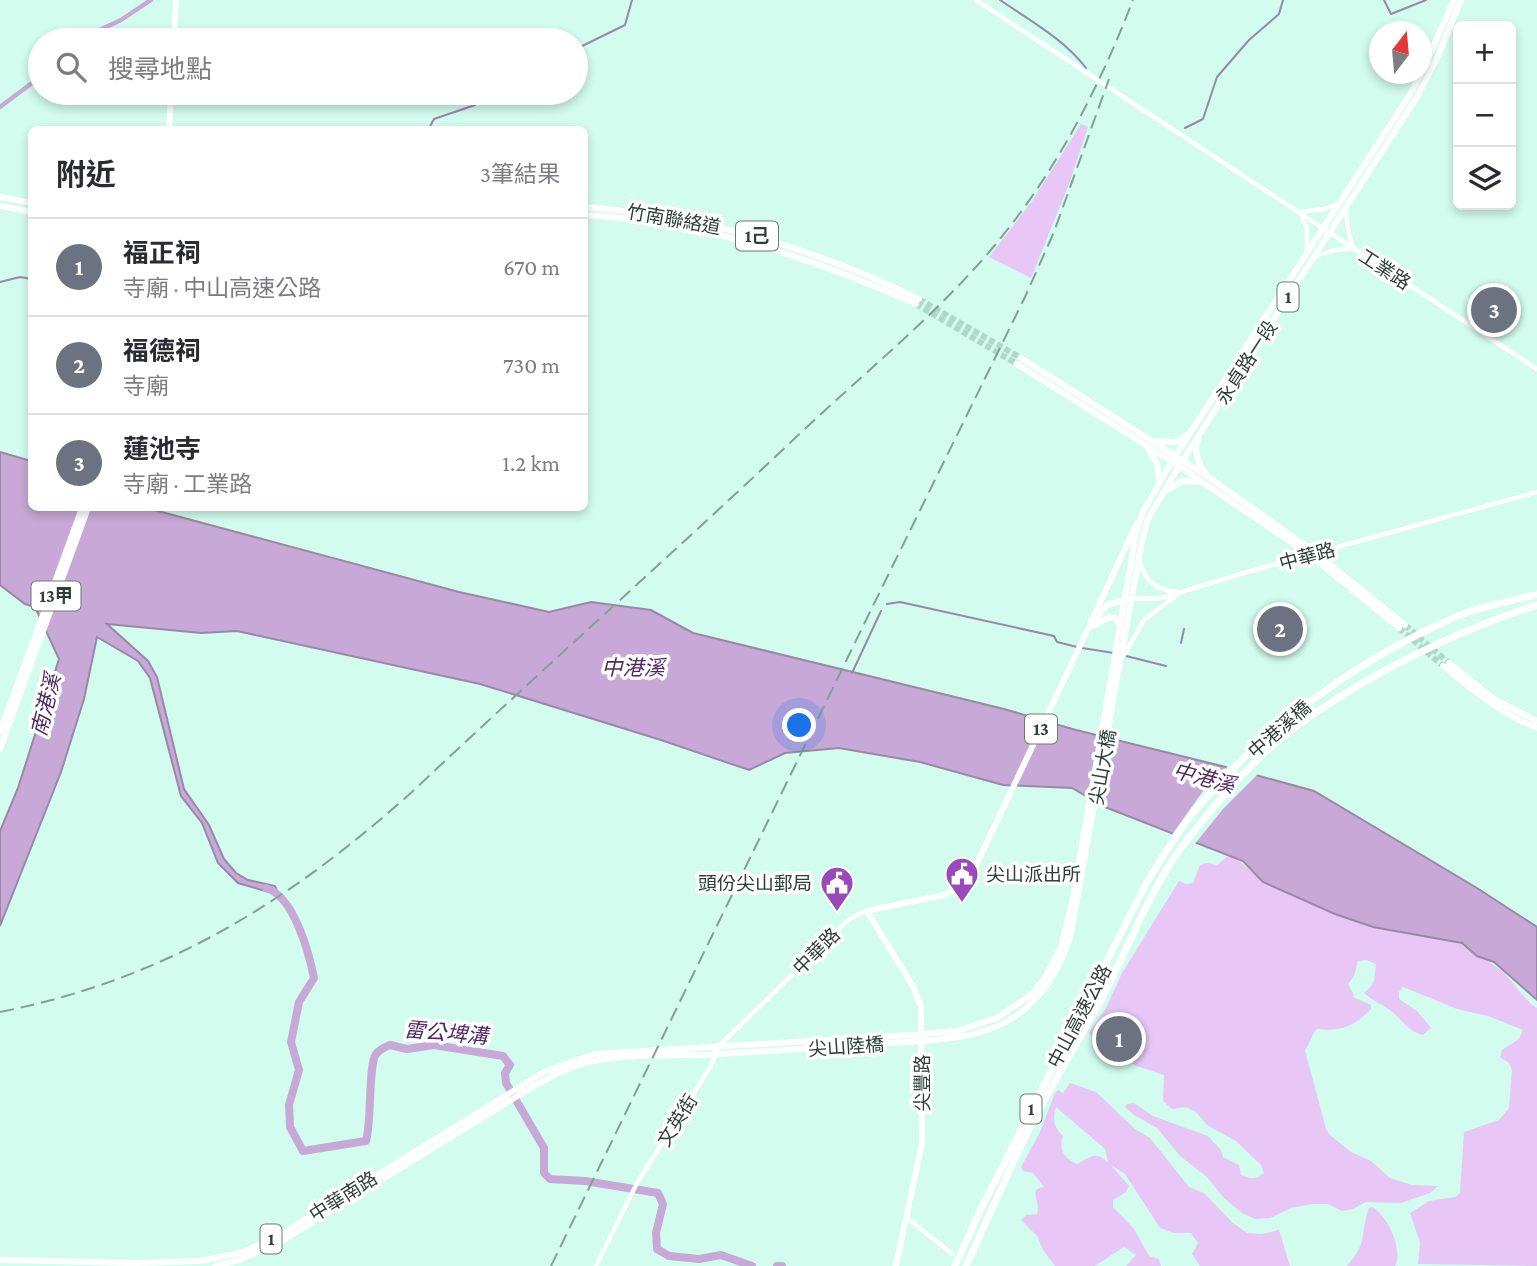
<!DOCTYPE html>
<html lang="zh-TW">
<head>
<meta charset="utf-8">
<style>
	:root { --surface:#fff; --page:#f2f2f3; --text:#2b2b33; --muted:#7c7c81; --line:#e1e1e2; --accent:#9949b9 }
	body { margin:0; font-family:"Crimson Pro","Noto Sans TC",serif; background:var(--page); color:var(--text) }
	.controls { position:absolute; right:21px; top:21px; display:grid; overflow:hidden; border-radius:10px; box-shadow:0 4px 10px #0003 }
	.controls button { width:63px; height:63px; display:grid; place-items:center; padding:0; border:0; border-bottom:2px solid var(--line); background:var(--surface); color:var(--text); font:35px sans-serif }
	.compass { position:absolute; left:1369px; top:21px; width:63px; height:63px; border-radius:50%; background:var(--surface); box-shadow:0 4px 10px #0003; rotate:16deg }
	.you { position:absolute; left:800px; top:726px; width:24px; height:24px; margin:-18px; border:5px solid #fff; border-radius:50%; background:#1a73e8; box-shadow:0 0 0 10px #1a73e833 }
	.badge { display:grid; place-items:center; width:46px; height:46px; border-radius:50%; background:var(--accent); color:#fff; font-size:23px; font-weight:700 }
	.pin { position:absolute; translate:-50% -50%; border:4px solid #fff; box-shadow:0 2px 7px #0006 }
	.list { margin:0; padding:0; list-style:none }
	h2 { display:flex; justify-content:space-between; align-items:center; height:91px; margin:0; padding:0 28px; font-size:30px }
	h2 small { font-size:23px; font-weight:400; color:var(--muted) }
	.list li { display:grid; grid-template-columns:46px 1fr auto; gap:21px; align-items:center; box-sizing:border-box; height:98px; padding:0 28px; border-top:2px solid var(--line) }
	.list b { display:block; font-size:26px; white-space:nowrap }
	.list p { margin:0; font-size:23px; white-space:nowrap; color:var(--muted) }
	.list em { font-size:23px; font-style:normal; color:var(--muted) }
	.icon { flex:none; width:38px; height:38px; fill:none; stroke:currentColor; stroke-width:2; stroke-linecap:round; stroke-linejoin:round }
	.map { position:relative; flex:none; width:1537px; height:1266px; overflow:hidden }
	.search { position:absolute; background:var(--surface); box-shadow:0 4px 10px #0003; left:28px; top:28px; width:560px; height:77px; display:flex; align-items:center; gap:18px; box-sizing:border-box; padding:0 24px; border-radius:38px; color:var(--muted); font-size:26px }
	.panel { position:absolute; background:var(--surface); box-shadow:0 4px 10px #0003; left:28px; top:126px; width:560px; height:385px; border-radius:10px }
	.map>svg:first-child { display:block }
	.green { fill:#e8c7f7; fill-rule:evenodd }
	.water { fill:#c8a8d6; stroke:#9a88a7; stroke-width:2 }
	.pier { fill:#d2fcee }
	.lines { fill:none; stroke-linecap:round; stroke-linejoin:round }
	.stream { stroke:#9a88a7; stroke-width:2 }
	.canal { stroke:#c8a8d6; stroke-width:4.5 }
	.river { stroke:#c8a8d6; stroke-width:8 }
	.major-tunnel { stroke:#b1d6ca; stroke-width:6; stroke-dasharray:6 3; stroke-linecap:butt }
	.minor { stroke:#fff; stroke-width:4.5 }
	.major { stroke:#fff; stroke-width:6 }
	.highway { stroke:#fff; stroke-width:7 }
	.rail { stroke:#83a097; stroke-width:2; stroke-dasharray:14 7; stroke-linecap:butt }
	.labels { text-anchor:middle; stroke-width:7; stroke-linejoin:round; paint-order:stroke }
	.shield { fill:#fff; stroke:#6d7975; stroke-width:2 }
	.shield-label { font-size:18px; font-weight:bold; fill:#2e3f3a }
	.street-label { font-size:19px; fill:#2e3f3a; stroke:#fff }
	.poi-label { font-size:19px; fill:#2e3f3a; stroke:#fff; text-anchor:start }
	.water-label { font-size:21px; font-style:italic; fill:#512961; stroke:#fff }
</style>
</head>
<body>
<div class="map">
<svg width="1537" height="1266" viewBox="0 0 1537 1266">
	<rect width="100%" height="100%" fill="#d2fcee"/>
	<path class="green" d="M 1081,124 L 1088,127 L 1069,184 L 1031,278 L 989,257 L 1033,200 Z
		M 1304,852 L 1483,955 C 1488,964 1498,967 1505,974 C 1516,986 1524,999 1537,1008 L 1537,1266 L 1418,1264 L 1420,1242 L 1410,1213 L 1429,1201 L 1455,1197 L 1460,1193 L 1464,1132 L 1499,1120 L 1509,1108 L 1512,1070 L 1509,1063 L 1500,1057 L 1502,1050 L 1519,1039 L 1523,1030 L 1488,1016 L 1457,1009 L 1403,987 L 1399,992 L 1399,999 L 1417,1011 L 1431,1028 L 1423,1035 C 1406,1031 1401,1017 1387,1008 C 1379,1003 1371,999 1364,993 C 1376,984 1374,980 1376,964 L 1366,960 L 1358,961 L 1354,976 L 1348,984 L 1354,995 L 1353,997 L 1371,1005 L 1371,1009 C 1356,1026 1339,1032 1317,1029 C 1311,1035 1311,1043 1305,1050 L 1326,1129 L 1330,1135 L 1351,1152 L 1371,1161 L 1390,1178 L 1412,1185 L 1438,1186 L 1430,1193 L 1401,1203 L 1366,1202 L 1353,1209 L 1342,1211 L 1328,1204 L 1313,1204 L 1291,1208 L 1270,1218 L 1255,1219 L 1242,1213 L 1224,1198 L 1207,1177 L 1180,1156 L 1157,1128 L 1134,1115 L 1125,1107 L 1127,1104 L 1134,1103 L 1153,1116 L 1208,1136 L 1221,1150 L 1223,1157 L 1239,1165 L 1241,1175 C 1251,1179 1256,1180 1264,1173 L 1261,1165 L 1236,1141 L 1207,1125 L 1196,1112 L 1186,1107 L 1172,1109 L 1163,1101 L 1164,1075 L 1134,1065 C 1127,1052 1122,1037 1107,1034 L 1100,1042 L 1096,1042 L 1089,1033 L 1106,1008 L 1122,973 L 1179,881 L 1186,884 L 1193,883 L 1200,865 L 1206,863 L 1217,865 L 1228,856 L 1235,858 L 1261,878 Z
		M 1070,1083 L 1096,1092 L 1135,1129 L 1150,1138 L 1189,1187 L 1204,1193 L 1233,1223 L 1247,1233 L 1262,1234 L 1279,1230 L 1290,1266 L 1200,1266 L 1192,1254 L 1198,1243 L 1191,1233 L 1174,1233 L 1160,1228 L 1125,1174 L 1111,1165 L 1129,1186 L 1126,1192 L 1113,1200 L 1113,1207 L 1134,1229 L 1149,1256 L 1159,1259 L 1161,1266 L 1126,1266 L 1136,1255 L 1124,1247 L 1095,1266 L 1055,1266 L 1043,1250 L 1037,1236 L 1021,1220 L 1026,1215 L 1037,1214 L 1038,1207 L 1035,1192 L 1037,1189 L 1044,1187 L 1033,1173 L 1023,1171 L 1021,1167 L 1039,1134 L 1055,1093 L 1058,1090 L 1063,1093 ZM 1056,1107 L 1105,1149 L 1108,1162 C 1094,1151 1092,1156 1077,1164 C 1065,1160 1058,1149 1063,1136 C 1054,1127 1052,1120 1056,1107 Z
		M 1372,1207 C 1387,1214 1404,1251 1395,1266 L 1347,1266 C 1369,1241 1359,1236 1369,1208 Z"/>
	<path class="water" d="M 0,452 L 31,461 L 32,508 L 147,508 L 459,592 L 549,612 L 591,602 L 651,610 L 693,633 L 1004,709 L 1076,730 L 1234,769 L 1314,791 L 1477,888 L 1537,927 L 1537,1000 L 1494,962 L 1477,956 L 1462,943 L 1373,927 L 1335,914 L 1263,882 L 1243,861 L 1105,807 L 1072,788 L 1003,785 L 920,762 L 839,748 L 785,753 L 749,770 L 661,740 L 480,684 L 237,631 L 201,633 L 107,624 L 148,661 L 157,677 L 184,789 L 209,825 L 224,859 L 236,873 L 248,880 L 275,886 L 277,891 L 272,893 L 238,883 L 218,863 L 202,823 L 181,796 L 150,678 L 138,661 L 97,637 L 84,699 L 61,772 L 0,926 L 0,831 L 18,788 L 59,659 L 35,607 L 25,604 L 0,585 Z"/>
	<path class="pier" d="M 1230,764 L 1260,772 L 1223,809 L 1194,845 L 1171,836 L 1203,791 Z"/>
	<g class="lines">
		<path class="stream" d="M 1000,0 C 1029,20 1064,39 1086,68
			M 1384,0 L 1391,14 L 1426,0
			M 576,49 L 625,25 L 632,0
			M 1185,128 L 1203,119 L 1217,77 L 1249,40 L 1279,14 L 1283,0
			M 428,130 L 434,119 L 475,105 L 490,93
			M 0,282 L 20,277 L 32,279
			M 887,604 L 900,602 L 1054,636 L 1057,642 L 1077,647
			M 1181,643 L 1184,629
			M 1082,648 L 1114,653
			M 1126,656 L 1166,666
			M 852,673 L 881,611"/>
		<path class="canal" d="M 78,40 L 121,20 L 151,0
			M 0,107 L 40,77"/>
		<path class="river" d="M 266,888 C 294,896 309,953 314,978 L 299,1002 L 291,1042 L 299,1070 L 289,1105 L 290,1127 L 303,1151 L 366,1141 C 372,1121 368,1065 376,1054 C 380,1049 385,1047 390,1045 L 407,1049 L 434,1045 L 503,1056 L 510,1065 L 505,1073 L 506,1083 L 544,1148 L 544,1173 L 550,1179 L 585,1181 L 658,1193 L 663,1204 L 656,1233 L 657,1249 L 669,1256 L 699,1259 L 721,1255 L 752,1266
			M 777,1266 L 782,1266"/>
		<path class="major-tunnel" d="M 919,299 L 1021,358
			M 916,304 L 1017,364
			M 1405,625 L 1449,663
			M 1399,628 L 1443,666"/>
		<path class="minor" d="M 976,0 L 1537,369
			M 1307,252 L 1307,228 L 1300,212 L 1325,209 L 1340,203
			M 1314,257 L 1335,250 L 1353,248 L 1348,230 L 1346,208
			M 1140,563 C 1146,582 1157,590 1177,592
			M 1133,599 L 1162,598 L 1247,572 L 1537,492
			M 1124,655 L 1144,620 L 1177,595
			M 907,1218 L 952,1254
			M 596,1266 L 637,1183 L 711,1066 L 718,1047 L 845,923 L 857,915 L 867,911"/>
		<path class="major" d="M 174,40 L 176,0
			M 1422,72 L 1454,0
			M 169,130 L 171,93
			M 0,197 L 32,203
			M 0,206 L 32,212
			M 584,207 C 705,217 810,246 919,299
			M 584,215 C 700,221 812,257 916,304
			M 1021,358 L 1210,478 L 1317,554 L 1405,625
			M 1017,364 L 1179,466 L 1310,555 L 1399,628
			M 1198,439 C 1194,453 1198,463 1206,474
			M 1154,441 L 1175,442 L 1187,435
			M 1148,449 L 1157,463 L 1159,480
			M 1167,490 L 1182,481 L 1199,482
			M 1090,624 L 1137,523
			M 1093,626 L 1110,617 L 1115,618 L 1120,626
			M 1449,663 L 1494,699 L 1537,721
			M 1443,666 C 1473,690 1501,714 1537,728
			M 0,732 L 82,508
			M 0,749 L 88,508
			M 0,1260 L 137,1263 L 201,1261 L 244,1252 L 288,1230 L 544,1072 L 594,1054 L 910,1035 L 957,1031 L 997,1018 L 1031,995 L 1046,976 L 1061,947 L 1072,903 L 1136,534 L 1143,512 L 1172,461 L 1409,96 L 1421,74
			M 215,1266 L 239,1260 L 282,1241 L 524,1092 C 542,1082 560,1070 581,1064 C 625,1052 674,1057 719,1054 C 775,1051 832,1047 889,1043 C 931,1040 980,1041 1017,1015 C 1044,996 1059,969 1070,938 L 1142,541 L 1148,519 L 1179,466 L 1417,97 L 1438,56 L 1461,0
			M 896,1266 L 922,1143 L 921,1007 L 914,988 L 867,911 L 944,895 L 955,890 L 971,876 L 1088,629 L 1107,605 L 1128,599"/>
		<path class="highway" d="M 955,1266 L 981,1209 L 1147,882 C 1162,857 1178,831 1197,808 C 1267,725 1361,657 1460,615 C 1485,605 1512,602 1537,594
			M 966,1266 C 987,1221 1006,1176 1028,1131 C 1050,1087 1076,1045 1100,1002 C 1127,951 1147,895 1181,848 C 1208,812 1253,759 1289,732 C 1360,678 1452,632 1537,605"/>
		<path class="rail" d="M 0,1012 C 166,979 289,902 413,791 C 538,673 667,559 792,441 C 860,376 935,317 995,245 C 1056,172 1099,88 1133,0
			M 551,1266 L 867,618 L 1025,297 L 1054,232 L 1109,79"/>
	</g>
	<defs>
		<symbol id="civic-pin" viewBox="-11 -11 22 30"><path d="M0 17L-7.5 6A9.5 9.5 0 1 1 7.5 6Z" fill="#9949b9" stroke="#fff"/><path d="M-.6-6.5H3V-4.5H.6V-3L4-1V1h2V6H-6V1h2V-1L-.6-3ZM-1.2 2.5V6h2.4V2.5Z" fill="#fff"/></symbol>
	</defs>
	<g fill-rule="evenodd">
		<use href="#civic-pin" x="943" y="855" width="38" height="52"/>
		<use href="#civic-pin" x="818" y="864" width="38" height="52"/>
	</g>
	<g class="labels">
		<g class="shield">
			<rect x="736" y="221.5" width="42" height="29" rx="5"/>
			<rect x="1277.5" y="282.5" width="21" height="29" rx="5"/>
			<rect x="31.5" y="581.5" width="49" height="29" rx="5"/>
			<rect x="1025" y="714.5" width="32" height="29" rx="5"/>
			<rect x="1020.5" y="1094.5" width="21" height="29" rx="5"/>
			<rect x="260.5" y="1224.5" width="21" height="29" rx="5"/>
		</g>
		<g class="shield-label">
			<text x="757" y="242">1己</text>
			<text x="1288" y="303">1</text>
			<text x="56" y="602">13甲</text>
			<text x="1041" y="735">13</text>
			<text x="1031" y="1115">1</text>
			<text x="271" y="1245">1</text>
		</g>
		<g class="street-label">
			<text transform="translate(674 219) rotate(10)" y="7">竹南聯絡道</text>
			<text transform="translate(1385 269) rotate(33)" y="7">工業路</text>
			<text transform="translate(1246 362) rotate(-57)" y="7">永貞路一段</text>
			<text transform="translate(1307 556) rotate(-15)" y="7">中華路</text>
			<text transform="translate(1279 729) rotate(-41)" y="7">中港溪橋</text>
			<text transform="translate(1102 767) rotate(-80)" y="7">尖山大橋</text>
			<text transform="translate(816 951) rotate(-45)" y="7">中華路</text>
			<text transform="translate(1079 1016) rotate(-62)" y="7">中山高速公路</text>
			<text transform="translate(846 1046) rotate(-4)" y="7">尖山陸橋</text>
			<text transform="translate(922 1083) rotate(-90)" y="7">尖豐路</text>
			<text transform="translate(677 1120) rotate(-58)" y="7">文英街</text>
			<text transform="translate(343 1196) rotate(-32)" y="7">中華南路</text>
		</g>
		<g class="poi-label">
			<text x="986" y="881">尖山派出所</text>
			<text x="812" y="890" text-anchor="end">頭份尖山郵局</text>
		</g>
		<g class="water-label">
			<text x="633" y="675">中港溪</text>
			<text transform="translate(46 705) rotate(-76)" y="7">南港溪</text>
			<text transform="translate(1204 778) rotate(15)" y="7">中港溪</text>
			<text transform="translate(446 1033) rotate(5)" y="7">雷公埤溝</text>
		</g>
	</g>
</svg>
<div class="controls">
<button>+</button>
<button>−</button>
<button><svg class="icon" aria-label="layers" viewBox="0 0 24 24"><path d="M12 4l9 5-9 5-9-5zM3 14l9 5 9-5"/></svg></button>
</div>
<svg class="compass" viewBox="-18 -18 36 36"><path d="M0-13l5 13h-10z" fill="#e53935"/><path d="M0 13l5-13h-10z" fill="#7c7c81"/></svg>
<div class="you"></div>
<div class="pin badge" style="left:1119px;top:1039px;background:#6b7280">1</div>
<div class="pin badge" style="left:1280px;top:629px;background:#6b7280">2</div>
<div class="pin badge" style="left:1494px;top:310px;background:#6b7280">3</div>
<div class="search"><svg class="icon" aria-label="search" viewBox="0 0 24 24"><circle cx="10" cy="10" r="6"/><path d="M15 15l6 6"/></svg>搜尋地點</div>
<section class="panel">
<h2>附近<small>3筆結果</small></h2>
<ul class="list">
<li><span class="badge" style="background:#6b7280">1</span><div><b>福正祠</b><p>寺廟 · 中山高速公路</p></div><em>670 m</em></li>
<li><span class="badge" style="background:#6b7280">2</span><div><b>福德祠</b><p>寺廟</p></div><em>730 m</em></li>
<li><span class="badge" style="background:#6b7280">3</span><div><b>蓮池寺</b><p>寺廟 · 工業路</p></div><em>1.2 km</em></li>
</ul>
</section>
</div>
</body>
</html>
